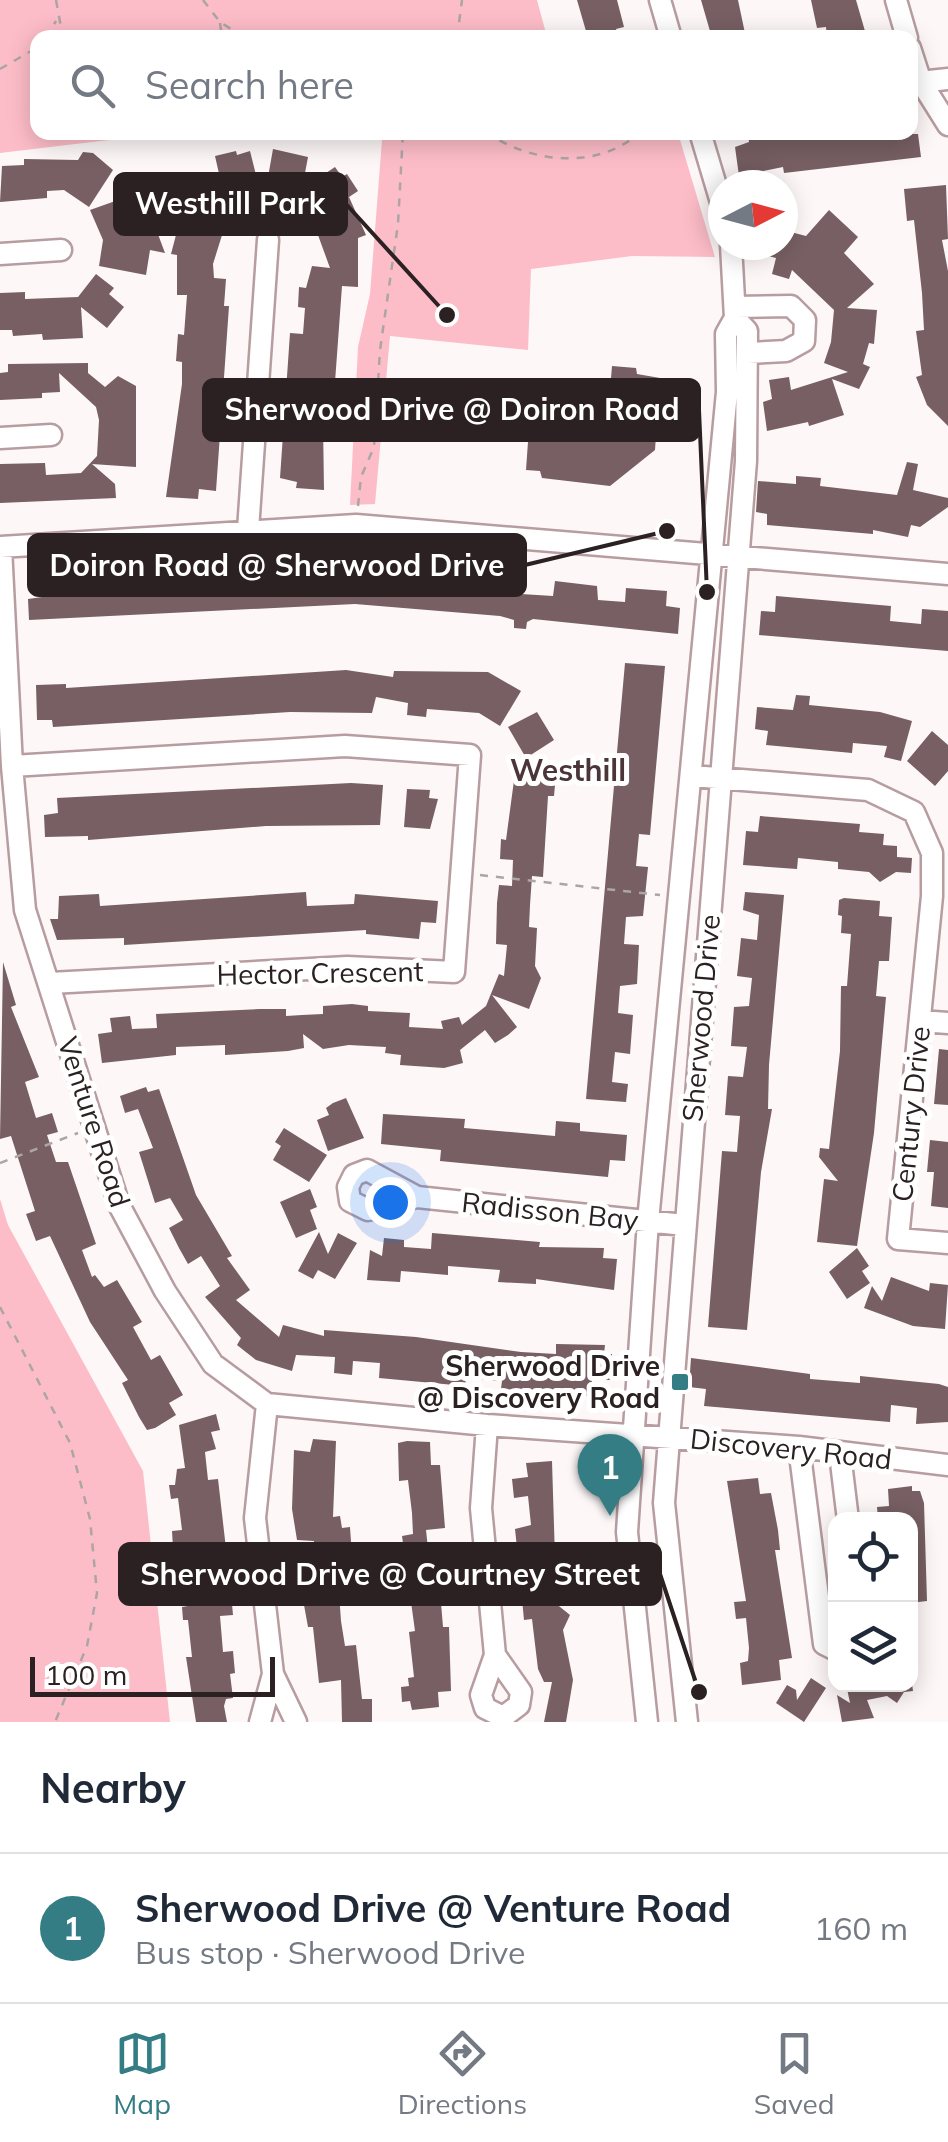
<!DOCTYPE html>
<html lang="en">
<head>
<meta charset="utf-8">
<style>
	:root { --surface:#fff; --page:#f6f6f7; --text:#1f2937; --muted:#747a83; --line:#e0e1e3; --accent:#347d84 }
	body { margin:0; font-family:Mulish,sans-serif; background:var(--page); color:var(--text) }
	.controls { position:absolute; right:30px; bottom:30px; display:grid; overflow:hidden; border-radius:20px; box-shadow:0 5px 25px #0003 }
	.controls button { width:90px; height:90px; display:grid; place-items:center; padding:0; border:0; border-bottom:2px solid var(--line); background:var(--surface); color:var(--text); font:50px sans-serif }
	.compass { position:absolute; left:708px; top:170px; width:90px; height:90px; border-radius:50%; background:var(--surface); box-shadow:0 5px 25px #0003; rotate:84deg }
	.scale { position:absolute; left:30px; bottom:25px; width:245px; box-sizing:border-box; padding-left:10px; border:5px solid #2b2122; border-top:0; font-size:28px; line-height:35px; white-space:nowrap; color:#2b2122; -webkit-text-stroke:8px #fff; paint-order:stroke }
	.you { position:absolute; left:390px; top:1202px; width:35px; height:35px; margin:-25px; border:8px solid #fff; border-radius:50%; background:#1a73e8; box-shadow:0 0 0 15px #1a73e833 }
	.badge { display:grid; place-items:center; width:65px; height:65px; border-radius:50%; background:var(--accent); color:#fff; font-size:32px; font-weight:700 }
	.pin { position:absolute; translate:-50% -82px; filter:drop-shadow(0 2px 5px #0008) }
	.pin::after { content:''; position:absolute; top:52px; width:35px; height:30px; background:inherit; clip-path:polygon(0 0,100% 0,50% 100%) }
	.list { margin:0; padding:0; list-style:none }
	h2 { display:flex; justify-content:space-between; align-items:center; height:130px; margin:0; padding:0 40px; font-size:42px }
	h2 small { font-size:32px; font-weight:400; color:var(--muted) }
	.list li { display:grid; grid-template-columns:65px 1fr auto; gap:30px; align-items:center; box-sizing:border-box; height:150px; padding:0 40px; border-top:2px solid var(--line) }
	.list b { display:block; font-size:38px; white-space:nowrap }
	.list p { margin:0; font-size:32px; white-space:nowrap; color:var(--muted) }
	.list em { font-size:32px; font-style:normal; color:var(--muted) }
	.icon { flex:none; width:55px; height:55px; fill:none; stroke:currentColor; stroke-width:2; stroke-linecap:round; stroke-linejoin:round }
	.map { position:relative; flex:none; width:948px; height:1722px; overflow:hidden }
	.search { position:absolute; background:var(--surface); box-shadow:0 5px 25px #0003; left:30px; right:30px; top:30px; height:110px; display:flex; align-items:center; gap:25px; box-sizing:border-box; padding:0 35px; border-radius:20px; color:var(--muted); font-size:38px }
	.sheet { height:280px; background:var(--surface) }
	nav { display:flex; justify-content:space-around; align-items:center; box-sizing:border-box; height:140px; border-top:2px solid var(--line); background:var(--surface); font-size:28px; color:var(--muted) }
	nav a { display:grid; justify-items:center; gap:5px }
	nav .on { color:var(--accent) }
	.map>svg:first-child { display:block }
	.green { fill:#fdbdc8 }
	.building { fill:#775f63 }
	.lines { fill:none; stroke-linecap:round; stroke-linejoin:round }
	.minor-casing { stroke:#b79ca0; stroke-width:25 }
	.path { stroke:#aca5a6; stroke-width:2.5; stroke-dasharray:8 8; stroke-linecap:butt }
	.minor { stroke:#fff; stroke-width:20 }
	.poi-dot { fill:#347d84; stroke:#fff; stroke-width:4 }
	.labels { text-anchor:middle; stroke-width:10; stroke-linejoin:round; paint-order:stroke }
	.street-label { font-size:28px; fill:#2b2122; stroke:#fff }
	.poi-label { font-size:28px; font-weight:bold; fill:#2b2122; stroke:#fff; text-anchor:end }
	.neighbourhood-label { font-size:30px; font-weight:bold; fill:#4b3538; stroke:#fff }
	.leader { fill:none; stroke:#2b2122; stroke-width:4 }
	.callout-dot { fill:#2b2122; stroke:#fff; stroke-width:4 }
	.callout { fill:#2b2122; stroke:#2b2122; stroke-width:4 }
	.callout-label { font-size:30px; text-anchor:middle; font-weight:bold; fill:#fff }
</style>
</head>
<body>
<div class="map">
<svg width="948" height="1722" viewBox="0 0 948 1722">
	<rect width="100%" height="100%" fill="#fdf7f8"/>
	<path class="green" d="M 0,0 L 537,0 L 547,37 L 38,38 L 38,132 L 168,133 L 0,153 Z
		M 183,133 L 678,133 L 715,257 L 632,256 L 531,269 L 528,350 L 390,336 L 375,504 L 350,505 L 358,347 L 370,294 L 382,140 Z
		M 0,1199 L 8,1225 L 143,1471 L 170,1722 L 0,1722 Z"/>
	<path class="building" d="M 577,0 L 617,0 L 624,27 L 616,29 L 619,38 L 588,38 Z
		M 701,0 L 738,0 L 746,38 L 712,38 Z
		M 811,0 L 856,0 L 867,38 L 827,38 L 826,27 L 817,28 Z
		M 748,132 L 918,134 L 921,157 L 784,173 L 783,167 L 739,176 L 735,147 L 749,142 Z
		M 273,149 L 308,157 L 302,189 L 335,167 L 342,177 L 347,174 L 358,191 L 349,197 L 366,235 L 358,238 L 358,287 L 342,286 L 332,423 L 323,423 L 324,490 L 296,488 L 297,482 L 280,478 L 290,333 L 303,334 L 305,308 L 298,307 L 299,287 L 306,288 L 312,266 L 330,268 L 314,224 L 318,223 L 289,179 L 285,197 L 265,194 Z
		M 236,151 L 237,155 L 250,151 L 261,195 L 232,203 L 213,264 L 214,278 L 226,279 L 224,306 L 229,306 L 216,491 L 199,489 L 198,499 L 166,497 L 182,384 L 182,362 L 176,361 L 178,334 L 184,335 L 187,295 L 177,295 L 177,255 L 171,254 L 187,193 L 179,190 L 186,174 L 222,187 L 215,156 Z
		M 83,152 L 93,153 L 113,170 L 89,207 L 64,190 L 47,191 L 47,198 L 0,202 L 2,166 L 24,165 L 24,159 L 78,160 Z
		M 946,185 L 948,239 L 942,240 L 948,271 L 948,426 L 927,405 L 916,377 L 922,375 L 916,331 L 924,330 L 922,293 L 914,220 L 907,221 L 904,189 Z
		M 135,194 L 147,205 L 165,253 L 150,250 L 146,275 L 99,266 L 103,240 L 90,210 Z
		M 829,210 L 858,237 L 844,253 L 874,284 L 847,308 L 877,310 L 874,344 L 869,343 L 863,364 L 870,367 L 859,389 L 832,379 L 844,415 L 809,426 L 808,422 L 767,431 L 763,402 L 772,399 L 769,380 L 789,377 L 791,390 L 848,372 L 824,363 L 831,342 L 834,310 L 792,270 L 789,279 L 772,274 L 776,258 L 745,250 L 745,245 L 783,245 L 783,230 L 806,236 Z
		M 96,274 L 114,288 L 109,294 L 124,307 L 107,328 L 81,307 L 83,338 L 43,340 L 42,334 L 13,336 L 12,330 L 0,330 L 0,293 L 25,292 L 25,299 L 78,297 Z
		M 88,363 L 88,373 L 105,387 L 118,376 L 136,386 L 136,467 L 92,464 L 115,484 L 116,498 L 0,503 L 0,464 L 45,463 L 46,475 L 81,473 L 97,456 L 99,420 L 96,407 L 59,373 L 60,392 L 42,393 L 42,398 L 0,400 L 0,373 L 8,372 L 8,364 Z
		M 612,366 L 636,368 L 637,374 L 660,378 L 655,450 L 610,486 L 542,478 L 540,471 L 526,470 L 532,385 L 610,390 Z
		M 907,462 L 918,464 L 913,490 L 948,498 L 948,507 L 920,527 L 911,525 L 908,537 L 873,530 L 873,534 L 767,525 L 767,514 L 756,512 L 758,481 L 796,484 L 796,476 L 821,478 L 820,486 L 897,495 Z
		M 336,565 L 337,580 L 371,578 L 372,566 L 522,579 L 521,594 L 553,596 L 555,581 L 597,586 L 598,600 L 625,602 L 626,588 L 667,591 L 666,606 L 680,608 L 678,634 L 533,619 L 527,622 L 526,629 L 514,628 L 514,620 L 500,616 L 355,604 L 29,620 L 28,599 L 42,597 L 41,582 L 81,578 L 82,594 L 113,592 L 113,577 Z
		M 776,596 L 891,606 L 890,621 L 921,624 L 922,609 L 948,611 L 948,651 L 759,635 L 761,611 L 775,612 Z
		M 625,663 L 665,666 L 650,835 L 639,834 L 636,866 L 648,867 L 643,916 L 626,917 L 624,944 L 639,945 L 637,984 L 620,986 L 618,1013 L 633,1015 L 630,1054 L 615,1052 L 612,1082 L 628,1084 L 626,1102 L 586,1099 Z
		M 346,670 L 393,677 L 394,671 L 488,672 L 521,691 L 500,726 L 479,713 L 427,709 L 426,717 L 407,715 L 408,703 L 376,697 L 372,713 L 290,712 L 53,727 L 52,720 L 37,720 L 36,685 L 66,684 L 66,688 Z
		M 796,695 L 810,696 L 809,705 L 880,712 L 912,721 L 901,761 L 884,757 L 887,746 L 853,743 L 852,753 L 766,745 L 768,731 L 755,729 L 757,707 L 793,710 Z
		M 537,712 L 554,740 L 526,758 L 508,727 Z
		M 932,731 L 948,745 L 948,771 L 935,786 L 907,761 Z
		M 527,760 L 557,763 L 554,796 L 548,796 L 543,877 L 532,876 L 530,905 L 529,927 L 537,928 L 535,966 L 541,978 L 529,1009 L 492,995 L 517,1027 L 508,1035 L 495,1043 L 485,1030 L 460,1050 L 463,1063 L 444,1068 L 400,1065 L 401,1055 L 385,1053 L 386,1047 L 349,1045 L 323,1049 L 303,1034 L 304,1048 L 288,1051 L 225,1055 L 225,1045 L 176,1047 L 176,1055 L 102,1063 L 98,1034 L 112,1032 L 110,1018 L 130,1016 L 132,1029 L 157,1028 L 156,1014 L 260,1009 L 286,1009 L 286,1016 L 302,1015 L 323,1014 L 323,1006 L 352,1004 L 368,1006 L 368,1011 L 410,1013 L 409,1027 L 443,1029 L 441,1021 L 459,1017 L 462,1025 L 486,1006 L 499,974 L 504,976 L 507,945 L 496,944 L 497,903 L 499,885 L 512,886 L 513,860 L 500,859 L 501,839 L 506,840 L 515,773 L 536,775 Z
		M 351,783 L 383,785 L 380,825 L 266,826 L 88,840 L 88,836 L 45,837 L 44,815 L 58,813 L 57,798 Z
		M 407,789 L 430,790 L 429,798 L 438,799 L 430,829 L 404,827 Z
		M 760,816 L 860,824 L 859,832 L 884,834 L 883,845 L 897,846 L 897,857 L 912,858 L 911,873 L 896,872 L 880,882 L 869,872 L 838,869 L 838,862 L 798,858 L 797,869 L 743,865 L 746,831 L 758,832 Z
		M 306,892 L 307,906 L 354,904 L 355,894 L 438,901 L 436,923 L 421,922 L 419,939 L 366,934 L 366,930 L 124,945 L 124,938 L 57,940 L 50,919 L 58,919 L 59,896 L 99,894 L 100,906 Z
		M 745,892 L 784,895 L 769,1065 L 768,1109 L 772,1109 L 761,1172 L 747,1330 L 708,1327 L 722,1151 L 737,1152 L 740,1116 L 725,1115 L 728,1076 L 743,1077 L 747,1047 L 731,1046 L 734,1007 L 749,1006 L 752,978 L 737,976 L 739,958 L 741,938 L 757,940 L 759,915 L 743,910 Z
		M 844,898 L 880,901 L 879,916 L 892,917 L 889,961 L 879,961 L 876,996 L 886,997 L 874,1133 L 857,1246 L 817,1242 L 824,1179 L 838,1181 L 819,1157 L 820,1148 L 829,1149 L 840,1051 L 841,986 L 847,986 L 851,934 L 841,933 L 842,916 L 838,915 L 839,900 Z
		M 3,962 L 16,1005 L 11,1007 L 39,1077 L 25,1082 L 36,1118 L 52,1113 L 58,1132 L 47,1135 L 56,1162 L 68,1162 L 96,1244 L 82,1250 L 92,1277 L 95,1275 L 104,1287 L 117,1280 L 142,1322 L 133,1327 L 151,1360 L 160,1355 L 183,1395 L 169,1403 L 176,1415 L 155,1428 L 147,1430 L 139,1417 L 122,1383 L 128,1380 L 90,1322 L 50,1236 L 36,1241 L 26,1214 L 35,1211 L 11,1136 L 0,1139 Z
		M 939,1049 L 948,1050 L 948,1105 L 934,1104 Z
		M 146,1087 L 148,1092 L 159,1089 L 196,1195 L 232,1256 L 227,1258 L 250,1290 L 236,1300 L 279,1337 L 283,1325 L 324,1336 L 324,1330 L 416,1337 L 521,1352 L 556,1354 L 556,1344 L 605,1345 L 604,1354 L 612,1354 L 610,1380 L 592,1380 L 591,1396 L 501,1389 L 502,1381 L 466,1378 L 465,1386 L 379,1378 L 380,1363 L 353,1361 L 352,1375 L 334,1373 L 335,1357 L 296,1355 L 292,1371 L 256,1360 L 237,1345 L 241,1338 L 205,1297 L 220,1286 L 201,1256 L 188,1264 L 179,1248 L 169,1228 L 183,1220 L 170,1198 L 155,1203 L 139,1152 L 153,1148 L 138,1109 L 125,1113 L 120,1096 Z
		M 346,1098 L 364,1138 L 328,1151 L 317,1120 L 329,1115 L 326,1108 L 333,1103 Z
		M 383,1114 L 465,1119 L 464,1128 L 555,1136 L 556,1121 L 580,1123 L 580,1131 L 627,1135 L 625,1161 L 610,1160 L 608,1177 L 440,1161 L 441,1150 L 381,1144 Z
		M 284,1128 L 327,1155 L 309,1182 L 273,1160 L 281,1146 L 275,1142 Z
		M 930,1140 L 948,1142 L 948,1208 L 931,1206 L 934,1172 L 927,1172 Z
		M 310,1189 L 317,1207 L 310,1210 L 317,1229 L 296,1238 L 280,1202 Z
		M 319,1232 L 328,1254 L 338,1233 L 357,1243 L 335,1279 L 318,1270 L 313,1279 L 298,1271 Z
		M 432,1233 L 540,1242 L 539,1247 L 604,1248 L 603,1258 L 617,1259 L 614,1290 L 536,1279 L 536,1284 L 498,1282 L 500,1270 L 448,1266 L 448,1275 L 401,1271 L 400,1282 L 367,1280 L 370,1250 L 382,1256 L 384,1238 L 404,1240 L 404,1247 L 431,1249 Z
		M 857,1248 L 869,1266 L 862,1271 L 870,1283 L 847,1299 L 829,1272 Z
		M 891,1277 L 929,1291 L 930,1283 L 948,1285 L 945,1329 L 913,1326 L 864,1308 L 872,1286 L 882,1301 Z
		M 691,1358 L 810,1374 L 810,1379 L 860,1383 L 860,1376 L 939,1384 L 948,1387 L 948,1422 L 916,1424 L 917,1408 L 891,1405 L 890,1422 L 704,1406 L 706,1389 L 689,1387 Z
		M 216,1414 L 220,1430 L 211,1432 L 216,1449 L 205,1452 L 208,1480 L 218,1479 L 228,1566 L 218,1567 L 221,1594 L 231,1593 L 233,1615 L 220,1616 L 223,1652 L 233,1651 L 235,1673 L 230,1674 L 233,1698 L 226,1699 L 224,1706 L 227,1722 L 196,1722 L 186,1657 L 192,1657 L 188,1620 L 183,1620 L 182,1607 L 188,1606 L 182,1547 L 173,1548 L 172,1531 L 182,1530 L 178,1498 L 171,1499 L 169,1485 L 175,1485 L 177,1469 L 185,1468 L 179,1425 Z
		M 313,1439 L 336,1441 L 333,1517 L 340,1516 L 342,1528 L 350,1527 L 351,1542 L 343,1543 L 344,1550 L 336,1551 L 341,1621 L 345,1646 L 356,1645 L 362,1699 L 372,1699 L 372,1722 L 342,1722 L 341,1680 L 319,1683 L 313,1627 L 308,1627 L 300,1583 L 313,1582 L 316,1577 L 314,1541 L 297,1540 L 292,1509 L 294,1450 L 310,1452 Z
		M 407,1441 L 430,1442 L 431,1465 L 440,1465 L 445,1528 L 426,1530 L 429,1558 L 448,1556 L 453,1601 L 441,1603 L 443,1627 L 449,1627 L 451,1691 L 438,1692 L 439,1707 L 412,1710 L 410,1701 L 402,1702 L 401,1687 L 409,1686 L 408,1678 L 414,1677 L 409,1632 L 415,1631 L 402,1536 L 413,1534 L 412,1513 L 408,1480 L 399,1481 L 398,1443 Z
		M 552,1461 L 555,1558 L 562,1558 L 564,1592 L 544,1594 L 570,1615 L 563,1630 L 573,1680 L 566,1722 L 544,1722 L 552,1682 L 544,1682 L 538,1669 L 532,1619 L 524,1620 L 522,1599 L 521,1577 L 540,1575 L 536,1546 L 517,1548 L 515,1529 L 531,1525 L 528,1496 L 514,1498 L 512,1479 L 528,1477 L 526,1463 Z
		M 758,1478 L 760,1494 L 771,1493 L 778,1530 L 780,1550 L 775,1550 L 792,1658 L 779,1660 L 781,1680 L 742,1685 L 740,1663 L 748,1661 L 749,1648 L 746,1618 L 736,1619 L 734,1602 L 746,1601 L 727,1481 Z
		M 912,1486 L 912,1491 L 920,1491 L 924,1503 L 927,1601 L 910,1603 L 910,1520 L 878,1520 L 877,1507 L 889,1506 L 888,1489 Z
		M 811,1678 L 826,1688 L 804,1722 L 776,1703 L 787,1685 L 796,1690 L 797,1700 Z
		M 846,1684 L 912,1684 L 913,1691 L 904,1692 L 897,1703 L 887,1696 L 867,1700 L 874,1718 L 842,1722 L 837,1695 L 850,1703 Z"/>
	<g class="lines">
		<defs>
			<path id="minor" d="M 660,0 L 671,38
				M 896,0 L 907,38
				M 910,48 L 921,82 L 948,125
				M 910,83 L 948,79
				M 700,132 L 723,209
				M 0,254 L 61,250
				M 735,307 L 791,306 L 805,320 L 804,341 L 786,351 L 748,353
				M 0,438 L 51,435
				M 248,530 L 268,240
				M 0,547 L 356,525 L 948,574
				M 1,547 L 12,766 L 25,910 L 119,1205 L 165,1291 L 213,1364 L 267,1404 L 487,1425 L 799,1447 L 948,1465
				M 12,766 L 345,746 L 470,755 L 454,972 L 347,967 L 50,983
				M 692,776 L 868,790 L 914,812 L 932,853 L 932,896 L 898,1239 L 948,1243
				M 921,1021 L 948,1023
				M 417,1197 L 367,1170 L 354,1175 L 348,1187 L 350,1201 L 368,1210 L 417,1197 L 684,1225
				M 267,1404 L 255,1518 L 273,1674 L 296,1722
				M 487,1425 L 481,1508 L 495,1655 L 481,1695 L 485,1708 L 503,1717 L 519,1705 L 521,1692 L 495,1655
				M 799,1447 L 824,1644 L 836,1650
				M 840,1454 L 848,1520
				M 260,1722 L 273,1674
				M 647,1722 L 627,1532 L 648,1221 L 727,392 L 726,334 L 735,318 L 731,245
				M 687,1722 L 664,1503 L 746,461 L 747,331 L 735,318"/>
		</defs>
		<use href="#minor" class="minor-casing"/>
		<path class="path" d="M 56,0 L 63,38
			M 203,0 L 220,22 L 245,38
			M 220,23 L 222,38
			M 46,38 L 56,21
			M 457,38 L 462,0
			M 0,69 L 38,47
			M 486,132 C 530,163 598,171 640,132
			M 358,506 L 361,477 L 374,447 L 380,350 L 398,224 L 403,132
			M 480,875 L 660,895
			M 0,1163 L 78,1133
			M 0,1307 L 70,1443 L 90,1519 L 97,1593 L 87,1646 L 55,1722"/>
		<use href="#minor" class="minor"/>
	</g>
	<rect class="poi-dot" x="670" y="1372" width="20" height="20" rx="5"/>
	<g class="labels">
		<g class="street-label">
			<text transform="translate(320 973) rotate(-1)" y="10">Hector Crescent</text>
			<text transform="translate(701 1018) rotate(-85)" y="10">Sherwood Drive</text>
			<text transform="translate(911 1114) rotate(-84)" y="10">Century Drive</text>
			<text transform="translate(94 1122) rotate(72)" y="10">Venture Road</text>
			<text transform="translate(550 1211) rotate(6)" y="10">Radisson Bay</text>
			<text transform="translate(791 1449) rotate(6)" y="10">Discovery Road</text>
		</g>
		<g class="poi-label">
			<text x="660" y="1376">Sherwood Drive<tspan x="660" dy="32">@ Discovery Road</tspan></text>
		</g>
		<g class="neighbourhood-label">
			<text x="568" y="781">Westhill</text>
		</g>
	</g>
	<path class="leader" d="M447 315L346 204M707 592L699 410M667 531L525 565M699 1692L660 1574"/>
	<g class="callout-dot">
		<circle cx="447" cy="315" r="10"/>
		<circle cx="707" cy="592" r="10"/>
		<circle cx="667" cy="531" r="10"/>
		<circle cx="699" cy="1692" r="10"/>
	</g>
	<g class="callout">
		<rect x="115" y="174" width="231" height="60" rx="10"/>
		<rect x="204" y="380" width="495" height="60" rx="10"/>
		<rect x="29" y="535" width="496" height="60" rx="10"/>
		<rect x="120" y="1544" width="540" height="60" rx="10"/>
	</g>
	<g class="callout-label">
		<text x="230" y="214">Westhill Park</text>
		<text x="452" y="420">Sherwood Drive @ Doiron Road</text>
		<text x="277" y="576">Doiron Road @ Sherwood Drive</text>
		<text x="390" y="1585">Sherwood Drive @ Courtney Street</text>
	</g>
</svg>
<div class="controls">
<button><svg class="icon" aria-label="locate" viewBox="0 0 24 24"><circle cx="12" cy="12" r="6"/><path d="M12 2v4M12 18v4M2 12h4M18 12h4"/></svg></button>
<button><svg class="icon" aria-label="layers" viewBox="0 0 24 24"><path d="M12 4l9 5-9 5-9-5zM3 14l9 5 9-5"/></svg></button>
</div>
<svg class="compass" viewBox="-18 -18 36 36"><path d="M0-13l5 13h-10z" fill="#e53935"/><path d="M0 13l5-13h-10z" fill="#747a83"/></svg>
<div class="scale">100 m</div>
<div class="you"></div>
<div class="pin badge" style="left:610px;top:1516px">1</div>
<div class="search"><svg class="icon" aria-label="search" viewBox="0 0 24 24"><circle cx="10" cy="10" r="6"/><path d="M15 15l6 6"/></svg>Search here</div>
</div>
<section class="sheet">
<h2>Nearby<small></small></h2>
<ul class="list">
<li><span class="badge">1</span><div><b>Sherwood Drive @ Venture Road</b><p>Bus stop · Sherwood Drive</p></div><em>160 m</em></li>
</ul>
</section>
<nav>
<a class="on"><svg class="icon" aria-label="map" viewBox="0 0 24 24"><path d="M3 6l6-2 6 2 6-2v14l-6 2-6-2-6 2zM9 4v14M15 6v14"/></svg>Map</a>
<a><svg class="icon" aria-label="directions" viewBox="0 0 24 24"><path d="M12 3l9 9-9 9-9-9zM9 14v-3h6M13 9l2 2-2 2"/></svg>Directions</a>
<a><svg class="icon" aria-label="saved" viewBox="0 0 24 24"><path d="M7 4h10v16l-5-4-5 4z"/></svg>Saved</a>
</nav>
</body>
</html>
